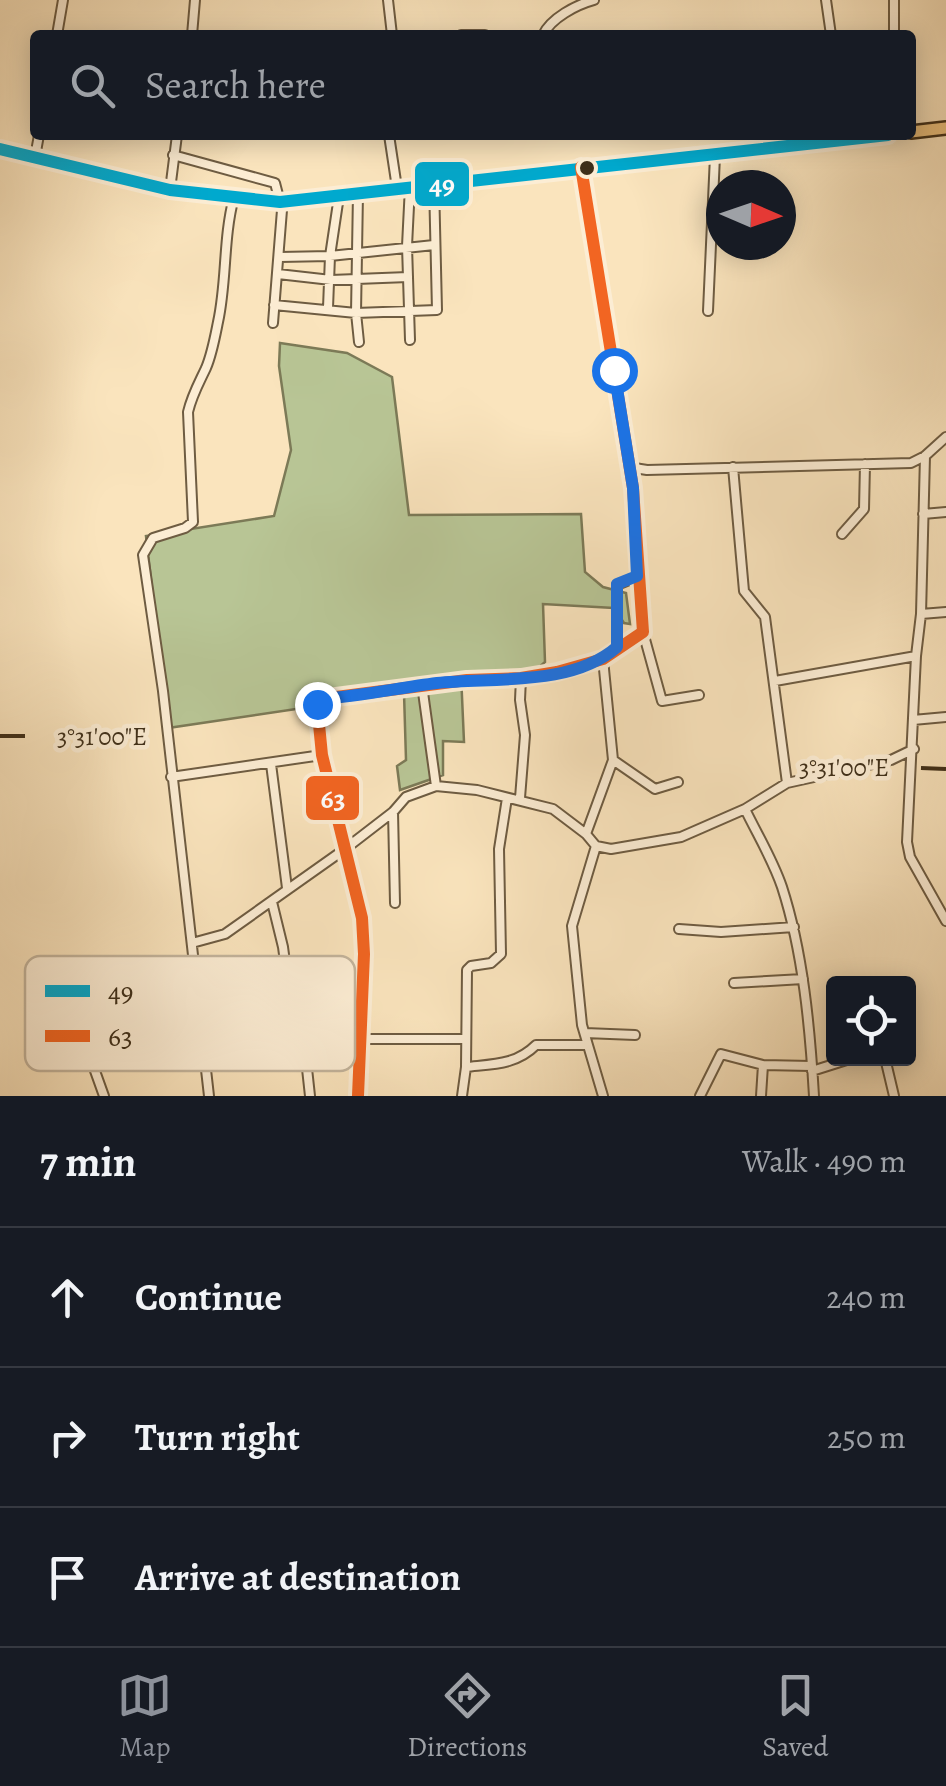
<!DOCTYPE html>
<html lang="en">
<head>
<meta charset="utf-8">
<style>
	:root { --surface:#171b24; --page:#242831; --text:#f1f3f6; --muted:#9ea1a6; --line:#363941; --accent:#8c9099 }
	body { margin:0; font-family:Alegreya,serif; background:var(--page); color:var(--text) }
	.controls { position:absolute; right:30px; bottom:30px; display:grid; overflow:hidden; border-radius:10px; box-shadow:0 5px 25px #0003 }
	.controls button { width:90px; height:90px; display:grid; place-items:center; padding:0; border:0; border-bottom:2px solid var(--line); background:var(--surface); color:var(--text); font:50px sans-serif }
	.compass { position:absolute; left:706px; top:170px; width:90px; height:90px; border-radius:50%; background:var(--surface); box-shadow:0 5px 25px #0003; rotate:92deg }
	.stop { position:absolute; width:30px; height:30px; margin:-22px; border:8px solid #1a73e8; border-radius:50%; background:#fff }
	.stop.end { background:#1a73e8; border-color:#fff; box-shadow:0 2px 10px #0008 }
	.list { margin:0; padding:0; list-style:none }
	h2 { display:flex; justify-content:space-between; align-items:center; height:130px; margin:0; padding:0 40px; font-size:42px }
	h2 small { font-size:32px; font-weight:400; color:var(--muted) }
	.list li { display:grid; grid-template-columns:65px 1fr auto; gap:30px; align-items:center; box-sizing:border-box; height:140px; padding:0 40px; border-top:2px solid var(--line) }
	.list b { display:block; font-size:38px; white-space:nowrap }
	.list em { font-size:32px; font-style:normal; color:var(--muted) }
	.icon { flex:none; width:55px; height:55px; fill:none; stroke:currentColor; stroke-width:2; stroke-linecap:round; stroke-linejoin:round }
	.map { position:relative; flex:none; width:946px; height:1096px; overflow:hidden }
	.search { position:absolute; background:var(--surface); box-shadow:0 5px 25px #0003; left:30px; right:30px; top:30px; height:110px; display:flex; align-items:center; gap:25px; box-sizing:border-box; padding:0 35px; border-radius:10px; color:var(--muted); font-size:38px }
	.sheet { height:550px; background:var(--surface) }
	nav { display:flex; justify-content:space-around; align-items:center; box-sizing:border-box; height:140px; border-top:2px solid var(--line); background:var(--surface); font-size:28px; color:var(--muted) }
	nav a { display:grid; justify-items:center; gap:5px }
	nav .on { color:var(--accent) }
	.map>svg:first-child { display:block }
	.green { fill:#b8c595; stroke:#7c7a57; stroke-width:2.5 }
	.lines { fill:none; stroke-linecap:round; stroke-linejoin:round }
	.minor-casing { stroke:#6e5c42; stroke-width:12 }
	.highway-casing { stroke:#3f2f19; stroke-width:16 }
	.minor { stroke:#fcedd4; stroke-width:8 }
	.highway { stroke:#edc27e; stroke-width:11 }
	.bus-1-casing { stroke:#fcedd4; stroke-width:20 }
	.bus-2-casing { stroke:#fcedd4; stroke-width:20 }
	.bus-1 { stroke:#00a9ce; stroke-width:12 }
	.bus-2 { stroke:#f26522; stroke-width:12 }
	.route { stroke:#1a73e8; stroke-width:12 }
	.ticks { fill:none; stroke:#3f2f19; stroke-width:4 }
	.bus-dot { fill:#3f2f19; stroke:#fcedd4; stroke-width:4 }
	.key { fill:#fcedd4; stroke:#c3b49c; stroke-width:2.5 }
	.key-label { font-size:28px; fill:#3f2f19 }
	.ticks-label { font-size:25px; text-anchor:middle; fill:#3f2f19; stroke:#fcedd4; stroke-width:9; stroke-linejoin:round; paint-order:stroke }
	.line-badge { stroke:#fcedd4; stroke-width:4 }
	.badge-label { font-size:28px; text-anchor:middle; font-weight:bold; fill:#fff }
</style>
</head>
<body>
<div class="map">
<svg width="946" height="1096" viewBox="0 0 946 1096">
	<rect width="100%" height="100%" fill="#fae4bd"/>
	<filter id="stains"><feTurbulence type="fractalNoise" baseFrequency=".002" numOctaves="4"/><feColorMatrix values="0 0 0 0 .2 0 0 0 0 .09 0 0 0 0 .02 0 0 0 .5 -.17"/></filter>
	<radialGradient id="worn" r=".72"><stop offset=".6" stop-color="#630" stop-opacity="0"/><stop offset="1" stop-color="#630" stop-opacity=".3"/></radialGradient>
	<path class="green" d="M 280,343 L 347,353 L 392,377 L 409,515 L 581,514 L 585,572 L 603,587 L 626,593 L 630,624 L 624,623 L 614,608 L 543,604 L 545,662 L 537,669 L 461,674 L 464,742 L 443,741 L 443,775 L 400,790 L 397,766 L 406,760 L 404,693 L 168,728 L 146,536 L 274,516 L 291,450 L 279,366 Z"/>
	<g class="lines">
		<defs>
			<path id="minor" d="M 388,0 L 392,35
				M 826,0 L 831,35
				M 57,35 L 63,0
				M 192,35 L 195,0
				M 461,35 L 485,35
				M 543,35 C 551,18 576,5 594,0
				M 894,35 L 894,0
				M 389,135 L 397,188
				M 173,155 L 275,183 L 282,210 L 273,323
				M 35,157 L 39,135
				M 170,190 L 177,135
				M 358,193 L 356,313 L 359,342
				M 280,257 L 330,256 L 434,245
				M 278,274 L 331,280 L 408,277
				M 274,305 L 356,313 L 437,310 L 434,183
				M 328,308 L 330,256 L 339,196
				M 708,311 L 715,156
				M 410,340 L 407,246 L 410,186
				M 925,456 L 921,614 L 916,656 L 907,842 L 910,857 L 946,921
				M 628,467 L 647,470 L 911,463 L 925,456 L 946,437
				M 733,467 L 744,591 L 765,617 L 787,783
				M 923,514 L 946,512
				M 842,534 L 864,509 L 865,464
				M 921,614 L 946,612
				M 643,632 L 662,701 L 699,695
				M 617,647 L 617,585 L 637,577
				M 775,681 L 916,656
				M 422,685 L 436,786
				M 913,720 L 946,717
				M 613,760 L 655,789 L 678,782
				M 271,764 L 287,888
				M 171,777 L 322,755
				M 520,798 L 525,735 L 520,700 L 521,678
				M 745,809 C 757,834 773,860 782,887 C 803,952 810,1027 814,1096
				M 393,812 L 395,903
				M 586,834 L 613,760 L 603,659
				M 596,846 L 572,926 L 582,1025 L 603,1096
				M 272,902 L 283,947 L 291,1007 L 304,1041 L 310,1096
				M 679,929 L 721,932 L 794,927
				M 192,943 L 225,934 L 345,849 L 393,812 L 406,797 L 436,786 L 477,790 L 553,809 L 586,834 L 596,846 L 611,849 L 681,837 L 745,809 L 787,783 L 891,760 L 914,749
				M 734,983 L 803,979
				M 585,1033 L 635,1035
				M 362,1039 L 464,1039
				M 885,1058 L 894,1096
				M 466,1067 L 467,970 L 471,966 L 491,963 L 501,954 L 499,849 L 507,798
				M 812,1071 L 853,1058
				M 104,1096 L 85,1043 L 90,1035 L 203,1030
				M 209,1096 L 163,691 L 143,555 L 153,538 L 185,528 L 193,522 L 188,412 C 192,395 199,383 206,368 C 212,354 215,337 218,322 C 227,281 223,238 234,197
				M 358,1096 L 364,954 L 362,918 L 322,755 L 317,704 L 321,699 L 467,680 L 521,678 L 557,672 L 603,659 L 643,632 L 633,488 L 581,167
				M 462,1096 L 466,1067 C 493,1064 516,1065 536,1045 L 587,1045
				M 700,1096 L 721,1054 L 763,1065 L 811,1066
				M 761,1096 L 763,1065"/>
			<path id="highway" d="M 911,132 L 946,128
				M 0,149 L 170,190 L 280,202 L 888,135"/>
		</defs>
		<use href="#minor" class="minor-casing"/>
		<use href="#highway" class="highway-casing"/>
		<use href="#minor" class="minor"/>
		<use href="#highway" class="highway"/>
		<defs>
			<path id="bus-1" d="M 0,149 L 170,190 L 280,202 L 888,135"/>
			<path id="bus-2" d="M 358,1096 L 364,954 L 362,918 L 322,755 L 317,704 L 321,699 L 467,680 L 521,678 L 557,672 L 603,659 L 643,632 L 633,488 L 581,167"/>
		</defs>
		<use href="#bus-1" class="bus-1-casing"/>
		<use href="#bus-2" class="bus-2-casing"/>
		<use href="#bus-1" class="bus-1"/>
		<use href="#bus-2" class="bus-2"/>
	</g>
	<g class="lines">
		<path class="route" d="M 317,704 L 321,699 C 360,696 398,688 437,683 C 494,677 571,687 617,647 L 617,584 L 637,576 L 633,488 L 614,370"/>
	</g>
	<path class="ticks" d="M 0,736 L 25,736M 921,768 L 946,769"/>
	<circle class="bus-dot" cx="587" cy="168" r="9"/>
	<rect x="25" y="956" width="330" height="115" rx="15" class="key"/>
	<rect x="45" y="985" width="45" height="12" fill="#00a9ce"/>
	<rect x="45" y="1030" width="45" height="12" fill="#f26522"/>
	<g class="key-label">
		<text x="108" y="1001">49</text>
		<text x="108" y="1046">63</text>
	</g>
	<g class="ticks-label">
		<text x="102" y="745">3°31'00"E</text>
		<text x="844" y="776">3°31'00"E</text>
	</g>
	<g class="line-badge">
		<rect x="413" y="160" width="58" height="48" rx="10" fill="#00a9ce"/>
		<rect x="304" y="774" width="57" height="48" rx="10" fill="#f26522"/>
	</g>
	<g class="badge-label">
		<text x="442" y="194">49</text>
		<text x="333" y="808">63</text>
	</g>
	<rect width="100%" height="100%" filter="url(#stains)"/>
	<rect width="100%" height="100%" fill="url(#worn)"/>
</svg>
<div class="controls">
<button><svg class="icon" aria-label="locate" viewBox="0 0 24 24"><circle cx="12" cy="12" r="6"/><path d="M12 2v4M12 18v4M2 12h4M18 12h4"/></svg></button>
</div>
<svg class="compass" viewBox="-18 -18 36 36"><path d="M0-13l5 13h-10z" fill="#e53935"/><path d="M0 13l5-13h-10z" fill="#9ea1a6"/></svg>
<div class="stop" style="left:614px;top:370px"></div>
<div class="stop end" style="left:317px;top:704px"></div>
<div class="search"><svg class="icon" aria-label="search" viewBox="0 0 24 24"><circle cx="10" cy="10" r="6"/><path d="M15 15l6 6"/></svg>Search here</div>
</div>
<section class="sheet">
<h2>7 min<small>Walk · 490 m</small></h2>
<ul class="list">
<li><svg class="icon" aria-label="ahead" viewBox="0 0 24 24"><path d="M12 20V5M6 11l6-6 6 6"/></svg><div><b>Continue</b></div><em>240 m</em></li>
<li><svg class="icon" aria-label="right" viewBox="0 0 24 24"><path d="M7 20v-9h11M14 6l5 5-5 5"/></svg><div><b>Turn right</b></div><em>250 m</em></li>
<li><svg class="icon" aria-label="arrive" viewBox="0 0 24 24"><path d="M6 21V4h12l-3 4 3 4H6"/></svg><div><b>Arrive at destination</b></div></li>
</ul>
</section>
<nav>
<a class="on"><svg class="icon" aria-label="map" viewBox="0 0 24 24"><path d="M3 6l6-2 6 2 6-2v14l-6 2-6-2-6 2zM9 4v14M15 6v14"/></svg>Map</a>
<a><svg class="icon" aria-label="directions" viewBox="0 0 24 24"><path d="M12 3l9 9-9 9-9-9zM9 14v-3h6M13 9l2 2-2 2"/></svg>Directions</a>
<a><svg class="icon" aria-label="saved" viewBox="0 0 24 24"><path d="M7 4h10v16l-5-4-5 4z"/></svg>Saved</a>
</nav>
</body>
</html>
